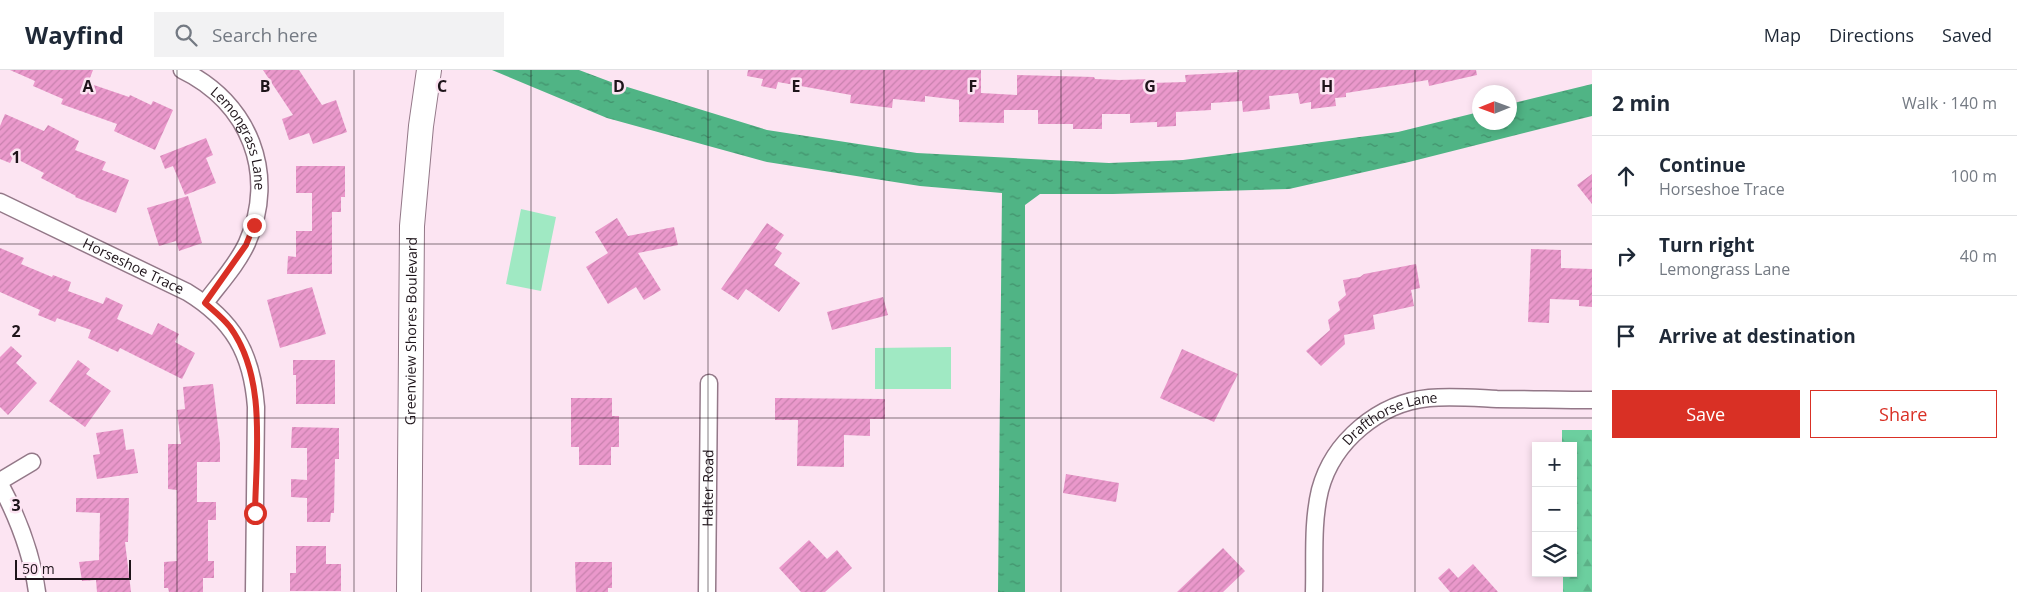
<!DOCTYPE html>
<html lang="en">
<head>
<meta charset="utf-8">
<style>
	:root { --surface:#fff; --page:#f2f2f3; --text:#1f2937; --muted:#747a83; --line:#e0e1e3; --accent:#d93025 }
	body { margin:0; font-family:"Open Sans",sans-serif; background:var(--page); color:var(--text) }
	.controls { position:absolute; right:15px; bottom:15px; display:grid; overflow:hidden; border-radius:0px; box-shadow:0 2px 8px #0003 }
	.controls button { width:45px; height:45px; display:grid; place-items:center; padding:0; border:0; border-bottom:1px solid var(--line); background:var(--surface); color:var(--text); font:25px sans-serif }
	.compass { position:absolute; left:1472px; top:15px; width:45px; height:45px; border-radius:50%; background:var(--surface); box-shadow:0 2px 8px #0003; rotate:269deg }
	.scale { position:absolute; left:15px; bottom:12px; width:116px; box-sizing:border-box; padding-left:5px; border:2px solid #1e141a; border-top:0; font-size:14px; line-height:18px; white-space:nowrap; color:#1e141a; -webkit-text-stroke:4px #fce4f2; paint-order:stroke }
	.stop { position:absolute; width:15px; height:15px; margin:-11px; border:4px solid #d93025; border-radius:50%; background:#fff }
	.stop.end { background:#d93025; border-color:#fff; box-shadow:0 1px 5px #0008 }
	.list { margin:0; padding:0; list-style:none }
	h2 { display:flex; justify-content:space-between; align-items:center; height:65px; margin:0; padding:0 20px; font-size:21px }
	h2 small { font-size:16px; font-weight:400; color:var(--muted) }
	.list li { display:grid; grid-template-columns:32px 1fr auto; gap:15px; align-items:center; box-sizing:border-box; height:80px; padding:0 20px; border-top:1px solid var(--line) }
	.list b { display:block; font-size:19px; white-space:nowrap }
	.list p { margin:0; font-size:16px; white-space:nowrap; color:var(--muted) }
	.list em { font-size:16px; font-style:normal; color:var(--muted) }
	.actions { display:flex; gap:10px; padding:15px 20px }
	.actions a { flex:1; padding:11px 0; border:1px solid var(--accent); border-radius:0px; text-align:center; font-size:18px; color:var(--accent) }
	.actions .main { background:var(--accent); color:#fff }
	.icon { flex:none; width:28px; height:28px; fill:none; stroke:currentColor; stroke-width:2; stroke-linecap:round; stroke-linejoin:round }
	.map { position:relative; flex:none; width:1592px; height:522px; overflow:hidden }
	header { display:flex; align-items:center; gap:30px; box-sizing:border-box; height:70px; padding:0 25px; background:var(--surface); border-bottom:1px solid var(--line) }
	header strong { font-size:24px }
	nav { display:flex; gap:28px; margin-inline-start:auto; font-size:18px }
	.search { width:350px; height:45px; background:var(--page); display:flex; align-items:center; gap:12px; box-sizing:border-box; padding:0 18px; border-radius:0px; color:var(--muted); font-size:19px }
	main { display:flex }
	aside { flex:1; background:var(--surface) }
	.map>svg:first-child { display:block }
	.forest { fill:url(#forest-firs) }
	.pitch { fill:#a0e9c3 }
	.water { fill:url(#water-ripples) }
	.building { fill:url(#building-hatch) }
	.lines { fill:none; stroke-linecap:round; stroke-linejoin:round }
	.street-casing { stroke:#937888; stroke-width:19 }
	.secondary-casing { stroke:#937888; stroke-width:26 }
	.street { stroke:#fff; stroke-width:16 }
	.secondary { stroke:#fff; stroke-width:24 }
	.route { stroke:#d93025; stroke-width:6 }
	.grid { fill:none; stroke:#1e141a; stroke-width:1; stroke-opacity:0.55 }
	.labels { text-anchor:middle; stroke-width:5; stroke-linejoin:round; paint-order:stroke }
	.street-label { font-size:14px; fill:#1e141a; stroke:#fce4f2 }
	.grid-label { font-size:16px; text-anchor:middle; font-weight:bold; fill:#1e141a; stroke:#fce4f2; stroke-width:5; stroke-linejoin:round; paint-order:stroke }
</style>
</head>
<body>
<header>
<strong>Wayfind</strong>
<div class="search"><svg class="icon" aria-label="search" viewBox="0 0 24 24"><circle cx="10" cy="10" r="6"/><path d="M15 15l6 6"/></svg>Search here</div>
<nav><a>Map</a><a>Directions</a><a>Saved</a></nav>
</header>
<main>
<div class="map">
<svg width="1592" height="522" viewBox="0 0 1592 522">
	<defs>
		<pattern id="forest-firs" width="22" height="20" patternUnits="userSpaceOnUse" patternTransform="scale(1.25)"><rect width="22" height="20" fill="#6ccf9f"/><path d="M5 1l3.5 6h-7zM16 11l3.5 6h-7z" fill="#5db188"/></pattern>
		<pattern id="water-ripples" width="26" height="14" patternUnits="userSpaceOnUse" patternTransform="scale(1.25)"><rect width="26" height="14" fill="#50b485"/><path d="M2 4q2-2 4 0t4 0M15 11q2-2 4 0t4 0" fill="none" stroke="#42916c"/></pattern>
		<pattern id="building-hatch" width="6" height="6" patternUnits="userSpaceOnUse" patternTransform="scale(1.25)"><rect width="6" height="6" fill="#ea98cb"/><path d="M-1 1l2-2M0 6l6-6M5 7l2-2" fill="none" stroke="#c882ae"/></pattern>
	</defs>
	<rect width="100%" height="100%" fill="#fce4f2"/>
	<path class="forest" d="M 1562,360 L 1592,360 L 1592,522 L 1563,522 L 1563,503 L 1573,503 L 1573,376 L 1562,376 Z"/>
	<path class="pitch" d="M 521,139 L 556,147 L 541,221 L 506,214 Z
		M 951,277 L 951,319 L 875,319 L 875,278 Z"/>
	<path class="water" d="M 492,0 L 579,0 L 611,12 L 767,60 L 917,83 L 1109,93 L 1183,90 L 1398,62 L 1479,42 L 1480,52 L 1510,52 L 1510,34 L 1592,14 L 1592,46 L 1409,92 L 1289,119 L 1113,124 L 1040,124 L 1025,135 L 1025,522 L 998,522 L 1002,123 L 920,116 L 767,92 L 607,48 Z"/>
	<path class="building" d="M 10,0 L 93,0 L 88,13 L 129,27 L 130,25 L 151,35 L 153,31 L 173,40 L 155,80 L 114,61 L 117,54 L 61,34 L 63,29 L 33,16 L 35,11 Z
		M 263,0 L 299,0 L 322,35 L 336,30 L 347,62 L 313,74 L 309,63 L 289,70 L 282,49 L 293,45 Z
		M 748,0 L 981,0 L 981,23 L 1017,25 L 1017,5 L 1094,7 L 1095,9 L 1119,10 L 1150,9 L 1150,13 L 1186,12 L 1185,5 L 1239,2 L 1238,0 L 1476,0 L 1477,5 L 1429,16 L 1428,10 L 1346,23 L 1346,27 L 1335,28 L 1336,36 L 1311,39 L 1311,32 L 1300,34 L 1298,23 L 1269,26 L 1270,39 L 1243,42 L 1242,31 L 1211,33 L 1211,40 L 1176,42 L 1176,56 L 1157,57 L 1157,52 L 1130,53 L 1130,44 L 1102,44 L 1102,59 L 1073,59 L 1073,54 L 1038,54 L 1038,40 L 1004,40 L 1004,53 L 959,52 L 959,30 L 925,26 L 925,32 L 893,29 L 892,38 L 850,33 L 851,25 L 778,12 L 776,19 L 761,16 L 763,9 L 747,6 Z
		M 5,44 L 44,61 L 48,55 L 79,71 L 75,80 L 106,92 L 102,100 L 129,110 L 116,143 L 75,127 L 76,126 L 41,108 L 44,103 L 13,87 L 10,93 L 0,89 L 0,56 Z
		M 206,68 L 213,85 L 206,88 L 216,113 L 185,125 L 173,96 L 165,99 L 160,86 Z
		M 296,96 L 345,96 L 345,127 L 341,127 L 341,142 L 332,142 L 332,204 L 287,204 L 288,186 L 296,187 L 296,161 L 312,161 L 312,123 L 296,123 Z
		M 1592,104 L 1592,134 L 1577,115 Z
		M 188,126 L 202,173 L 179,181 L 176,171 L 159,176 L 147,138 Z
		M 617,148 L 628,166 L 674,157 L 678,175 L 638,183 L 661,220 L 644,230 L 636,217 L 608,234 L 586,197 L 608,183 L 595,162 Z
		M 767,153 L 784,165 L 775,178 L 782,183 L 774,195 L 800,213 L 779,242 L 746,219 L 738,230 L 721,219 Z
		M 0,178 L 24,188 L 21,194 L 52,207 L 53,205 L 71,212 L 68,221 L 103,234 L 106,227 L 123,235 L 117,249 L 152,265 L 158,253 L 179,264 L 175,272 L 195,283 L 182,309 L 120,278 L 118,282 L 88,268 L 91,260 L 57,248 L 55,252 L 38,245 L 40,240 L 0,222 Z
		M 1531,179 L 1561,180 L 1561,198 L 1592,199 L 1592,237 L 1579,236 L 1579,230 L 1550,229 L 1549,253 L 1528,252 Z
		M 1416,194 L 1420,218 L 1411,220 L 1414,236 L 1373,245 L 1375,259 L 1344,265 L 1345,274 L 1321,296 L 1306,281 L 1330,260 L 1328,250 L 1340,240 L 1338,232 L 1346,225 L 1343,210 L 1360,207 L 1364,204 Z
		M 312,217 L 326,264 L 280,278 L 267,230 Z
		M 883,227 L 888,245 L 832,260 L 827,242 Z
		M 11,276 L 22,286 L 16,293 L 37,313 L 8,345 L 0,337 L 0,287 Z
		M 1182,279 L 1238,304 L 1214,352 L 1160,328 Z
		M 78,290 L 90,299 L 86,304 L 111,321 L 85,357 L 49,331 Z
		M 293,290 L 335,290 L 335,334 L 296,334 L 296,305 L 293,305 Z
		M 213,314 L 220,374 L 220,392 L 197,392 L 197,432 L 216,432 L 216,450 L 208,450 L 208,491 L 214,491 L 214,508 L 203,508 L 203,522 L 169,522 L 168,518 L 164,518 L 164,492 L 177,491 L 177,420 L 168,419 L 168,374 L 181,374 L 177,340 L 185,339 L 183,317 Z
		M 571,328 L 612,328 L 612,346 L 619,346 L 619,377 L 611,377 L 611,395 L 579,395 L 579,377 L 571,377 Z
		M 775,328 L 885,329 L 885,349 L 870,349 L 870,366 L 844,365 L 844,397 L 797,396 L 798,350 L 775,350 Z
		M 292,357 L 339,358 L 339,389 L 335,389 L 334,443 L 331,443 L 330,452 L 307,452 L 307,428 L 291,427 L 291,409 L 307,410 L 307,378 L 291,378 Z
		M 123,359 L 126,380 L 134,379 L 138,403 L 97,409 L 93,385 L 100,384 L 96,363 Z
		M 1066,404 L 1119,413 L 1116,432 L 1063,423 Z
		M 76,428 L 129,428 L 128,472 L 125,472 L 131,522 L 97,522 L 96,510 L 82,511 L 79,492 L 99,490 L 100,443 L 76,442 Z
		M 809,470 L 827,489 L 837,480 L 852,498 L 825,522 L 801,522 L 779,498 Z
		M 296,476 L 326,476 L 326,494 L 341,494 L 341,521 L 290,521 L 290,503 L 296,503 Z
		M 1223,478 L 1245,501 L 1223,522 L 1177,522 Z
		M 575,492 L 612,492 L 612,518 L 608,518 L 608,522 L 576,522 Z
		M 1473,494 L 1498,522 L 1450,522 L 1438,508 L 1449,498 L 1458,508 Z"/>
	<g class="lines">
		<defs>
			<g id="street">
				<path id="s1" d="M 182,0 C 249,32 278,104 247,173 C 237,195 219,214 205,233"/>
				<path id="s2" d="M 0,132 L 187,222 C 233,250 252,283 256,337 L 254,522"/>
				<path d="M 0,411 L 32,392"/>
				<path d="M 0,414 C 18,448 32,484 37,522"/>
				<path id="s3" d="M 707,522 L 709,313"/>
				<path id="s4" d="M 1314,522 C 1315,489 1312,453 1320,420 C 1333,371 1379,333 1429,328 C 1452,326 1475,328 1497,329 C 1529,329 1560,330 1592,330"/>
			</g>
			<g id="secondary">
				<path id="s5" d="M 409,522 L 412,156 L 421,56 L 429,0"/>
			</g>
		</defs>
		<use href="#street" class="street-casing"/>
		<use href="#secondary" class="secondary-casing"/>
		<use href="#street" class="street"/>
		<use href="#secondary" class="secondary"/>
	</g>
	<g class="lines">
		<path class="route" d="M 254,155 L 246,175 L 205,233 C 214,241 223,248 230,257 C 267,308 256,382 255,443"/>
	</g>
	<path class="grid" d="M 177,0 L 177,522M 354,0 L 354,522M 531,0 L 531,522M 708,0 L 708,522M 884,0 L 884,522M 1061,0 L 1061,522M 1238,0 L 1238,522M 1415,0 L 1415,522M 0,174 L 1592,174M 0,348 L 1592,348"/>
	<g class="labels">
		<g class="street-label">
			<text dy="5" stroke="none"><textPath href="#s1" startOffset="94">Lemongrass Lane</textPath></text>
			<text dy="5" stroke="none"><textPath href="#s2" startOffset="148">Horseshoe Trace</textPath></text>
			<text dy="5" stroke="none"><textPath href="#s5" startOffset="261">Greenview Shores Boulevard</textPath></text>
			<text dy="5" stroke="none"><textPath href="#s4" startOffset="209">Drafthorse Lane</textPath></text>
			<text dy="5" stroke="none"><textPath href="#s3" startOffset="104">Halter Road</textPath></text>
		</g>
	</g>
	<g class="grid-label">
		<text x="88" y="22">A</text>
		<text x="265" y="22">B</text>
		<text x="442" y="22">C</text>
		<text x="619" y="22">D</text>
		<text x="796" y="22">E</text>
		<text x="973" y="22">F</text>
		<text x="1150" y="22">G</text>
		<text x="1327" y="22">H</text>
		<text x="16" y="93">1</text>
		<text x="16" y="267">2</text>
		<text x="16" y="441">3</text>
	</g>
</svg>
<div class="controls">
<button>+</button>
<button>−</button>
<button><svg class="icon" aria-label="layers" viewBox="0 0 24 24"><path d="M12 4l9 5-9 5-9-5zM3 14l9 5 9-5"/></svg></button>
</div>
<svg class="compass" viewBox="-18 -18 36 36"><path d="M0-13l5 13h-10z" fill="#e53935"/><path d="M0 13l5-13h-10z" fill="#747a83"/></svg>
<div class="scale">50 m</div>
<div class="stop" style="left:255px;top:443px"></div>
<div class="stop end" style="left:254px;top:155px"></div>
</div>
<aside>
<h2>2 min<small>Walk · 140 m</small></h2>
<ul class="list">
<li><svg class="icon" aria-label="ahead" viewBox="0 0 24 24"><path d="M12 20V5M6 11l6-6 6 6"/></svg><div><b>Continue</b><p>Horseshoe Trace</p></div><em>100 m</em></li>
<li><svg class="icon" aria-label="right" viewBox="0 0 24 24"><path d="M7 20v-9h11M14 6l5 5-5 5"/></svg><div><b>Turn right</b><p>Lemongrass Lane</p></div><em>40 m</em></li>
<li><svg class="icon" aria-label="arrive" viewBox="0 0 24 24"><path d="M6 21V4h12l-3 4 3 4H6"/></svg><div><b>Arrive at destination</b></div></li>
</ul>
<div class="actions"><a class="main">Save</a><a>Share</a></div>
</aside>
</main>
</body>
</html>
